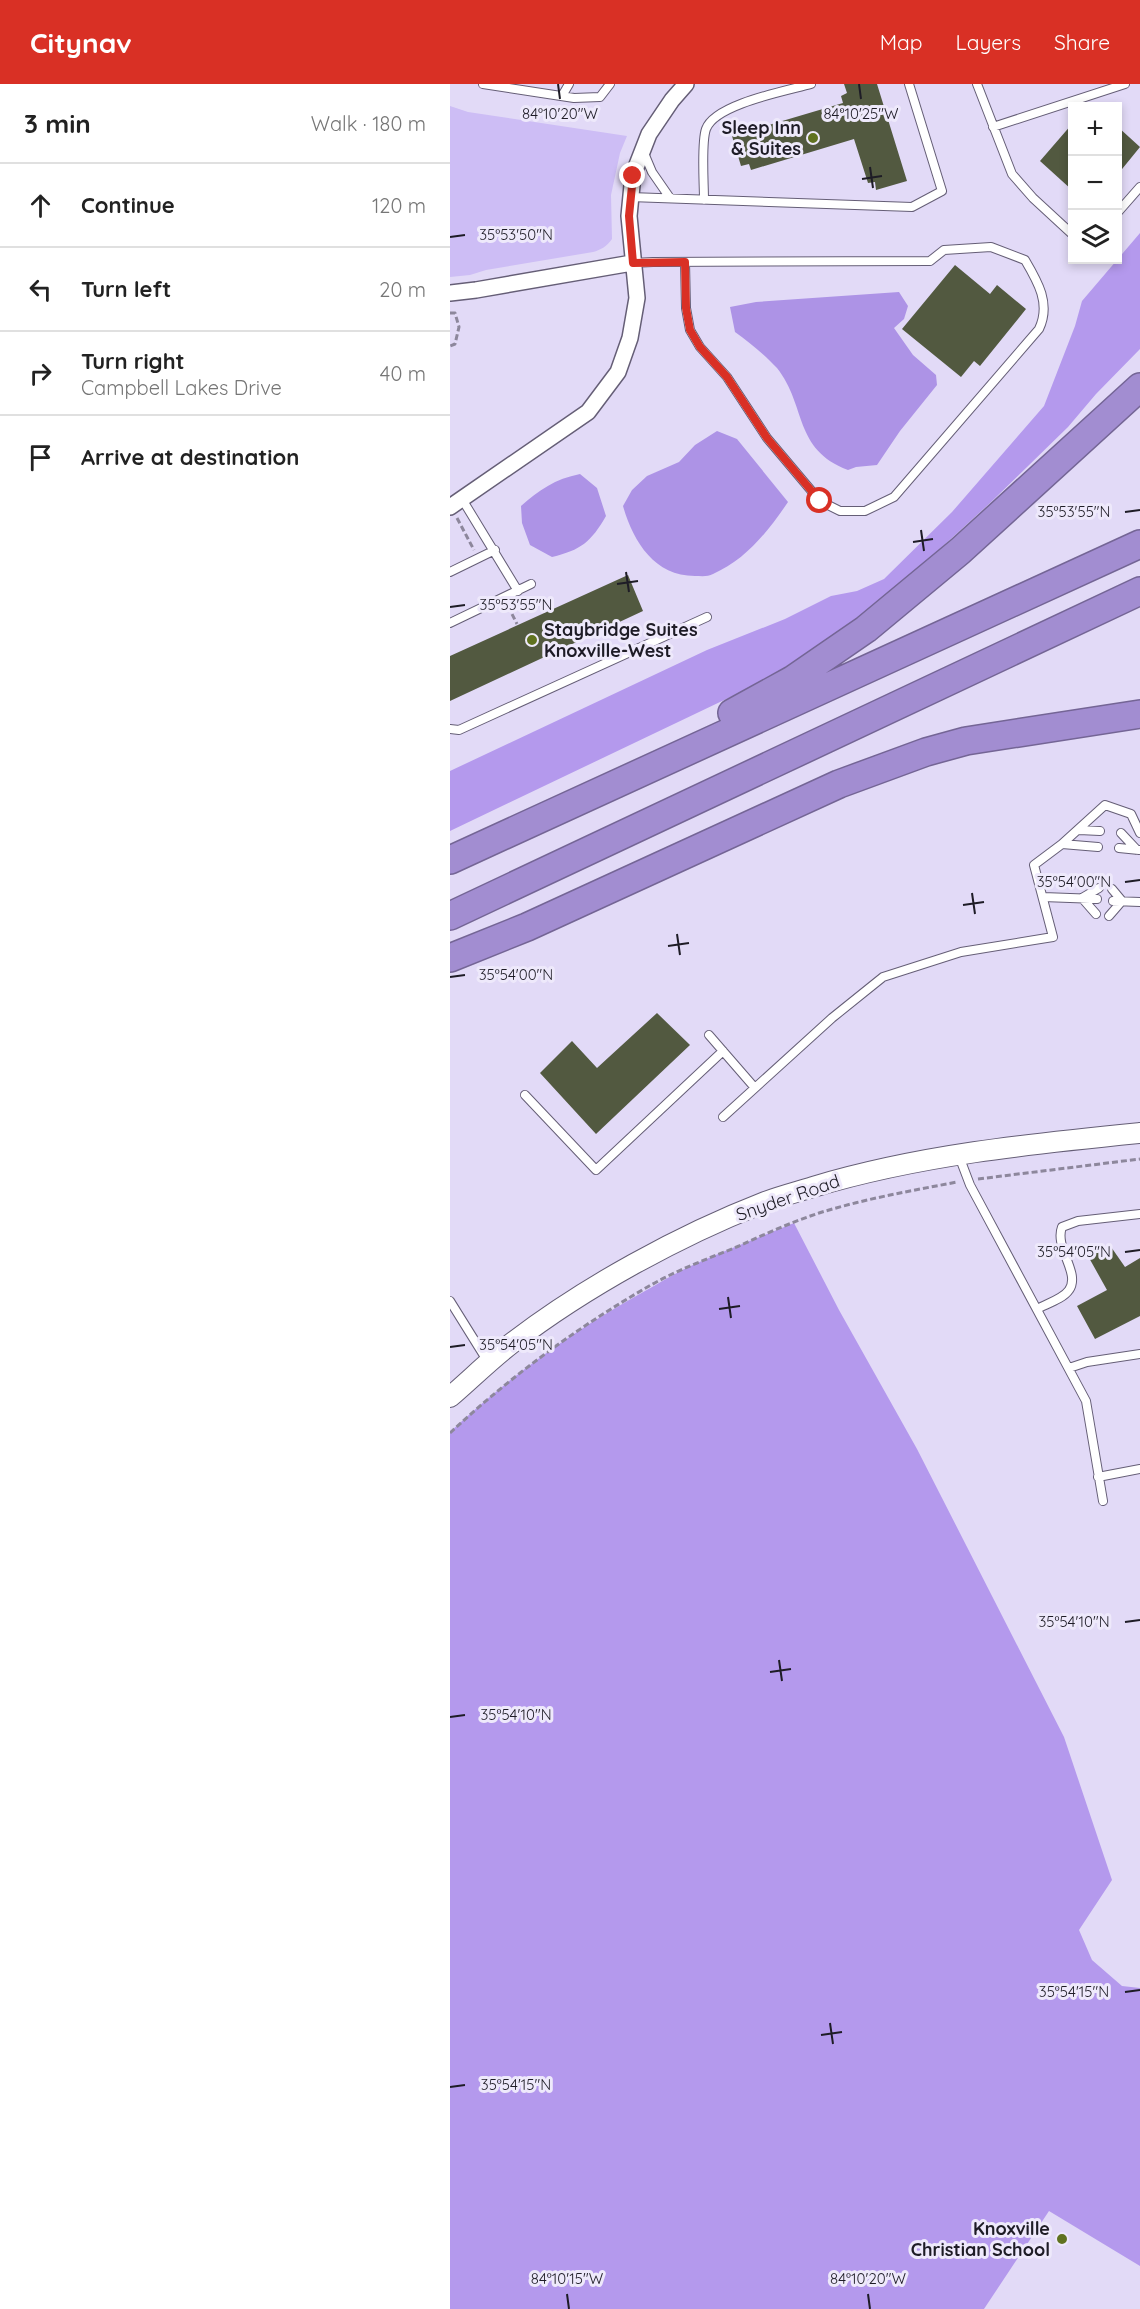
<!DOCTYPE html>
<html lang="en">
<head>
<meta charset="utf-8">
<style>
	:root { --surface:#fff; --page:#f6f6f6; --text:#222; --muted:#767676; --line:#e0e0e0; --accent:#d93025 }
	body { margin:0; font-family:Quicksand,sans-serif; background:var(--page); color:var(--text) }
	.controls { position:absolute; right:18px; top:18px; display:grid; overflow:hidden; border-radius:0px; box-shadow:0 3px 9px #0003 }
	.controls button { width:54px; height:54px; display:grid; place-items:center; padding:0; border:0; border-bottom:2px solid var(--line); background:var(--surface); color:var(--text); font:30px sans-serif }
	.stop { position:absolute; width:18px; height:18px; margin:-14px; border:4px solid #d93025; border-radius:50%; background:#fff }
	.stop.end { background:#d93025; border-color:#fff; box-shadow:0 2px 6px #0008 }
	.list { margin:0; padding:0; list-style:none }
	h2 { display:flex; justify-content:space-between; align-items:center; height:78px; margin:0; padding:0 24px; font-size:26px }
	h2 small { font-size:20px; font-weight:400; color:var(--muted) }
	.list li { display:grid; grid-template-columns:39px 1fr auto; gap:18px; align-items:center; box-sizing:border-box; height:84px; padding:0 24px; border-top:2px solid var(--line) }
	.list b { display:block; font-size:22px; white-space:nowrap }
	.list p { margin:0; font-size:20px; white-space:nowrap; color:var(--muted) }
	.list em { font-size:20px; font-style:normal; color:var(--muted) }
	.icon { flex:none; width:33px; height:33px; fill:none; stroke:currentColor; stroke-width:2; stroke-linecap:round; stroke-linejoin:round }
	.map { position:relative; flex:none; width:690px; height:2225px; overflow:hidden }
	header { display:flex; align-items:center; gap:36px; box-sizing:border-box; height:84px; padding:0 30px; background:var(--accent); color:#fff }
	header strong { font-size:28px }
	nav { display:flex; gap:33px; margin-inline-start:auto; font-size:21px }
	main { display:flex }
	aside { flex:1; background:var(--surface) }
	.map>svg:first-child { display:block }
	.green { fill:#cdbdf5 }
	.forest { fill:#b499ed }
	.water { fill:#ad93e6 }
	.building { fill:#525940 }
	.lines { fill:none; stroke-linecap:round; stroke-linejoin:round }
	.service-casing { stroke:#655e76; stroke-width:10 }
	.minor-casing { stroke:#655e76; stroke-width:18 }
	.tertiary-casing { stroke:#655e76; stroke-width:22 }
	.motorway-casing { stroke:#746595; stroke-width:30 }
	.path { stroke:#8d879c; stroke-width:3; stroke-dasharray:6 3; stroke-linecap:butt }
	.service { stroke:#fff; stroke-width:8 }
	.minor { stroke:#fff; stroke-width:15 }
	.tertiary { stroke:#fff; stroke-width:20 }
	.motorway { stroke:#a28dd1; stroke-width:27 }
	.route { stroke:#d93025; stroke-width:8 }
	.ticks { fill:none; stroke:#1e1c26; stroke-width:2 }
	.poi-dot { fill:#607220; stroke:#eee9fb; stroke-width:2 }
	.labels { text-anchor:middle; stroke-width:6; stroke-linejoin:round; paint-order:stroke }
	.poi-label { font-size:18px; font-weight:bold; fill:#1e1c26; stroke:#eee9fb; text-anchor:end }
	.street-label { font-size:18px; fill:#1e1c26; stroke:#eee9fb }
	.ticks-label { font-size:15px; text-anchor:middle; fill:#1e1c26; stroke:#eee9fb; stroke-width:6; stroke-linejoin:round; paint-order:stroke }
</style>
</head>
<body>
<header>
<strong>Citynav</strong>
<nav><a>Map</a><a>Layers</a><a>Share</a></nav>
</header>
<main>
<aside>
<h2>3 min<small>Walk · 180 m</small></h2>
<ul class="list">
<li><svg class="icon" aria-label="ahead" viewBox="0 0 24 24"><path d="M12 20V5M6 11l6-6 6 6"/></svg><div><b>Continue</b></div><em>120 m</em></li>
<li><svg class="icon" aria-label="left" viewBox="0 0 24 24"><path d="M17 20v-9H6M10 6l-5 5 5 5"/></svg><div><b>Turn left</b></div><em>20 m</em></li>
<li><svg class="icon" aria-label="right" viewBox="0 0 24 24"><path d="M7 20v-9h11M14 6l5 5-5 5"/></svg><div><b>Turn right</b><p>Campbell Lakes Drive</p></div><em>40 m</em></li>
<li><svg class="icon" aria-label="arrive" viewBox="0 0 24 24"><path d="M6 21V4h12l-3 4 3 4H6"/></svg><div><b>Arrive at destination</b></div></li>
</ul>
</aside>
<div class="map">
<svg width="690" height="2225" viewBox="0 0 690 2225">
	<rect width="100%" height="100%" fill="#e2daf7"/>
	<path class="green" d="M 0,22 L 18,28 L 177,52 L 170,69 L 161,111 L 162,155 C 157,162 151,166 143,168 L 36,186 L 20,191 L 0,193 Z"/>
	<path class="forest" d="M 690,149 L 690,265 L 646,310 L 618,343 L 540,419 L 431,519 L 341,584 L 0,747 L 0,687 L 257,566 L 335,535 L 381,512 L 407,507 L 434,495 L 502,428 L 594,322 L 625,242 L 632,217 Z
		M 344,1139 L 389,1226 L 467,1365 L 614,1653 L 662,1796 L 629,1846 L 642,1876 L 672,1902 L 690,1904 L 690,2182 L 599,2127 L 534,2225 L 0,2225 L 0,1348 C 59,1293 124,1246 195,1207 C 211,1198 227,1188 243,1181 C 276,1166 310,1153 344,1139 Z"/>
	<path class="water" d="M 449,208 L 458,222 L 454,235 L 444,244 L 463,271 L 486,291 L 487,301 L 450,347 L 427,381 L 406,383 L 398,386 C 343,365 357,322 327,284 C 315,271 299,258 285,248 L 280,223 L 306,218 Z
		M 267,347 L 287,355 L 338,418 C 319,446 296,476 263,490 C 258,493 251,492 245,492 C 204,492 183,457 173,422 L 182,406 L 197,392 L 229,378 L 245,361 Z
		M 130,390 L 147,404 L 156,432 C 141,458 131,466 102,473 L 80,461 L 72,439 L 71,422 C 89,406 105,395 130,390 Z"/>
	<path class="building" d="M 394,0 L 427,0 L 457,97 L 426,106 L 425,98 L 418,99 L 404,55 L 301,86 L 299,80 L 291,82 L 282,52 L 393,19 L 391,12 L 397,9 Z
		M 622,40 L 622,106 L 590,77 Z
		M 668,43 L 690,63 L 668,90 Z
		M 505,181 L 540,210 L 547,201 L 576,225 L 530,282 L 524,277 L 511,293 L 452,245 Z
		M 178,491 L 193,527 L 0,617 L 0,572 Z
		M 207,929 L 240,961 L 146,1050 L 90,989 L 122,957 L 147,984 Z
		M 659,1160 L 675,1183 L 690,1174 L 690,1232 L 645,1255 L 627,1222 L 657,1206 L 638,1172 Z"/>
	<g class="lines">
		<defs>
			<path id="service" d="M 33,0 L 124,14 L 150,13 L 160,0
				M 527,0 L 562,90 L 583,114 L 622,150
				M 112,12 L 119,0
				M 543,43 L 675,0
				M 194,69 L 202,88 L 220,114
				M 180,113 L 462,123 L 492,107 L 459,0
				M 254,116 C 254,99 251,59 256,45 C 265,20 336,7 361,0
				M 668,128 L 690,103
				M 182,179 L 203,178 L 480,177 L 494,166 L 541,163 L 575,176 C 588,198 601,220 589,245 L 444,413 L 415,427 L 390,427 L 370,417 L 317,354 L 277,293 L 250,263 L 240,246 L 236,224 L 235,178
				M 12,415 L 68,507
				M 0,488 L 45,466
				M 0,539 L 81,500
				M 0,645 L 9,646 L 257,533
				M 629,746 L 650,747
				M 671,749 L 687,766
				M 612,760 L 655,721 L 681,730 L 690,749
				M 669,764 L 689,766
				M 593,813 L 647,815
				M 663,817 L 690,818
				M 646,830 L 632,814 L 649,804
				M 659,832 L 672,817 L 662,805
				M 259,951 L 305,1004
				M 75,1011 L 146,1086 L 273,967
				M 273,1033 L 382,934 L 433,893 L 511,868 L 603,853 L 584,781 L 612,760 L 648,763
				M 509,1072 L 520,1101 L 636,1317 L 653,1417
				M 0,1217 L 38,1278
				M 587,1225 C 596,1220 613,1215 619,1206 C 631,1189 604,1164 612,1143 L 628,1137 L 690,1130
				M 619,1284 L 637,1278 L 690,1270
				M 648,1393 L 690,1385"/>
			<path id="minor" d="M 0,209 L 26,206 L 182,179
				M 0,423 L 138,328 L 168,288 L 180,254 L 187,214 L 179,132 L 183,91 L 199,50 L 222,16 L 236,0"/>
			<path id="tertiary" d="M 0,1313 C 21,1295 40,1276 62,1259 C 135,1203 230,1151 315,1118 C 331,1112 347,1108 363,1103 C 469,1071 580,1060 690,1049"/>
			<path id="motorway" d="M 282,629 L 342,596 L 416,545 L 510,467 L 690,303
				M 0,776 L 690,460
				M 0,832 L 690,507
				M 0,874 L 77,843 L 389,700 L 476,668 L 516,657 L 690,630"/>
		</defs>
		<use href="#service" class="service-casing"/>
		<use href="#minor" class="minor-casing"/>
		<use href="#tertiary" class="tertiary-casing"/>
		<use href="#motorway" class="motorway-casing"/>
		<path class="path" d="M 0,229 L 5,229 L 9,243 L 5,260 L 0,262
			M 7,434 L 24,466
			M 58,522 L 67,540
			M 528,1095 L 690,1075
			M 0,1349 C 61,1292 129,1242 201,1201 C 229,1185 260,1174 289,1162 C 315,1150 342,1138 369,1129 C 414,1115 460,1107 507,1098"/>
		<use href="#service" class="service"/>
		<use href="#minor" class="minor"/>
		<use href="#tertiary" class="tertiary"/>
		<use href="#motorway" class="motorway"/>
	</g>
	<g class="lines">
		<path class="route" d="M 183,92 L 179,132 L 183,179 L 235,178 L 236,224 L 240,246 L 250,263 L 277,293 L 317,354 L 370,417"/>
	</g>
	<path class="ticks" d="M 108,0 L 110,15M 409,0 L 411,15M 420,83 L 423,104M 412,95 L 432,92M 0,153 L 15,151M 675,428 L 690,426M 471,446 L 474,467M 463,458 L 483,455M 176,488 L 179,508M 167,500 L 188,497M 0,523 L 15,521M 675,798 L 690,796M 522,809 L 525,830M 513,821 L 534,818M 227,850 L 230,871M 218,862 L 239,859M 0,893 L 15,891M 675,1168 L 690,1166M 278,1213 L 281,1234M 269,1225 L 290,1222M 0,1263 L 15,1261M 675,1538 L 690,1536M 329,1576 L 332,1597M 320,1588 L 341,1585M 0,1633 L 15,1631M 675,1908 L 690,1906M 380,1939 L 383,1960M 371,1951 L 392,1948M 0,2003 L 15,2001M 117,2210 L 119,2225M 418,2210 L 420,2225"/>
	<g class="poi-dot">
		<circle cx="363" cy="54" r="6"/>
		<circle cx="82" cy="556" r="6"/>
		<circle cx="612" cy="2155" r="6"/>
	</g>
	<g class="labels">
		<g class="poi-label">
			<text x="351" y="50">Sleep Inn<tspan x="351" dy="21">&amp; Suites</tspan></text>
			<text x="94" y="552" text-anchor="start">Staybridge Suites<tspan x="94" dy="21">Knoxville-West</tspan></text>
			<text x="600" y="2151">Knoxville<tspan x="600" dy="21">Christian School</tspan></text>
		</g>
		<g class="street-label">
			<text transform="translate(338 1114) rotate(-19)" y="6">Snyder Road</text>
		</g>
	</g>
	<g class="ticks-label">
		<text x="110" y="35">84°10'20"W</text>
		<text x="411" y="35">84°10'25"W</text>
		<text x="66" y="156">35°53'50"N</text>
		<text x="624" y="433">35°53'55"N</text>
		<text x="66" y="526">35°53'55"N</text>
		<text x="624" y="803">35°54'00"N</text>
		<text x="66" y="896">35°54'00"N</text>
		<text x="624" y="1173">35°54'05"N</text>
		<text x="66" y="1266">35°54'05"N</text>
		<text x="624" y="1543">35°54'10"N</text>
		<text x="66" y="1636">35°54'10"N</text>
		<text x="624" y="1913">35°54'15"N</text>
		<text x="66" y="2006">35°54'15"N</text>
		<text x="117" y="2200">84°10'15"W</text>
		<text x="418" y="2200">84°10'20"W</text>
	</g>
</svg>
<div class="controls">
<button>+</button>
<button>−</button>
<button><svg class="icon" aria-label="layers" viewBox="0 0 24 24"><path d="M12 4l9 5-9 5-9-5zM3 14l9 5 9-5"/></svg></button>
</div>
<div class="stop" style="left:370px;top:417px"></div>
<div class="stop end" style="left:183px;top:92px"></div>
</div>
</main>
</body>
</html>
